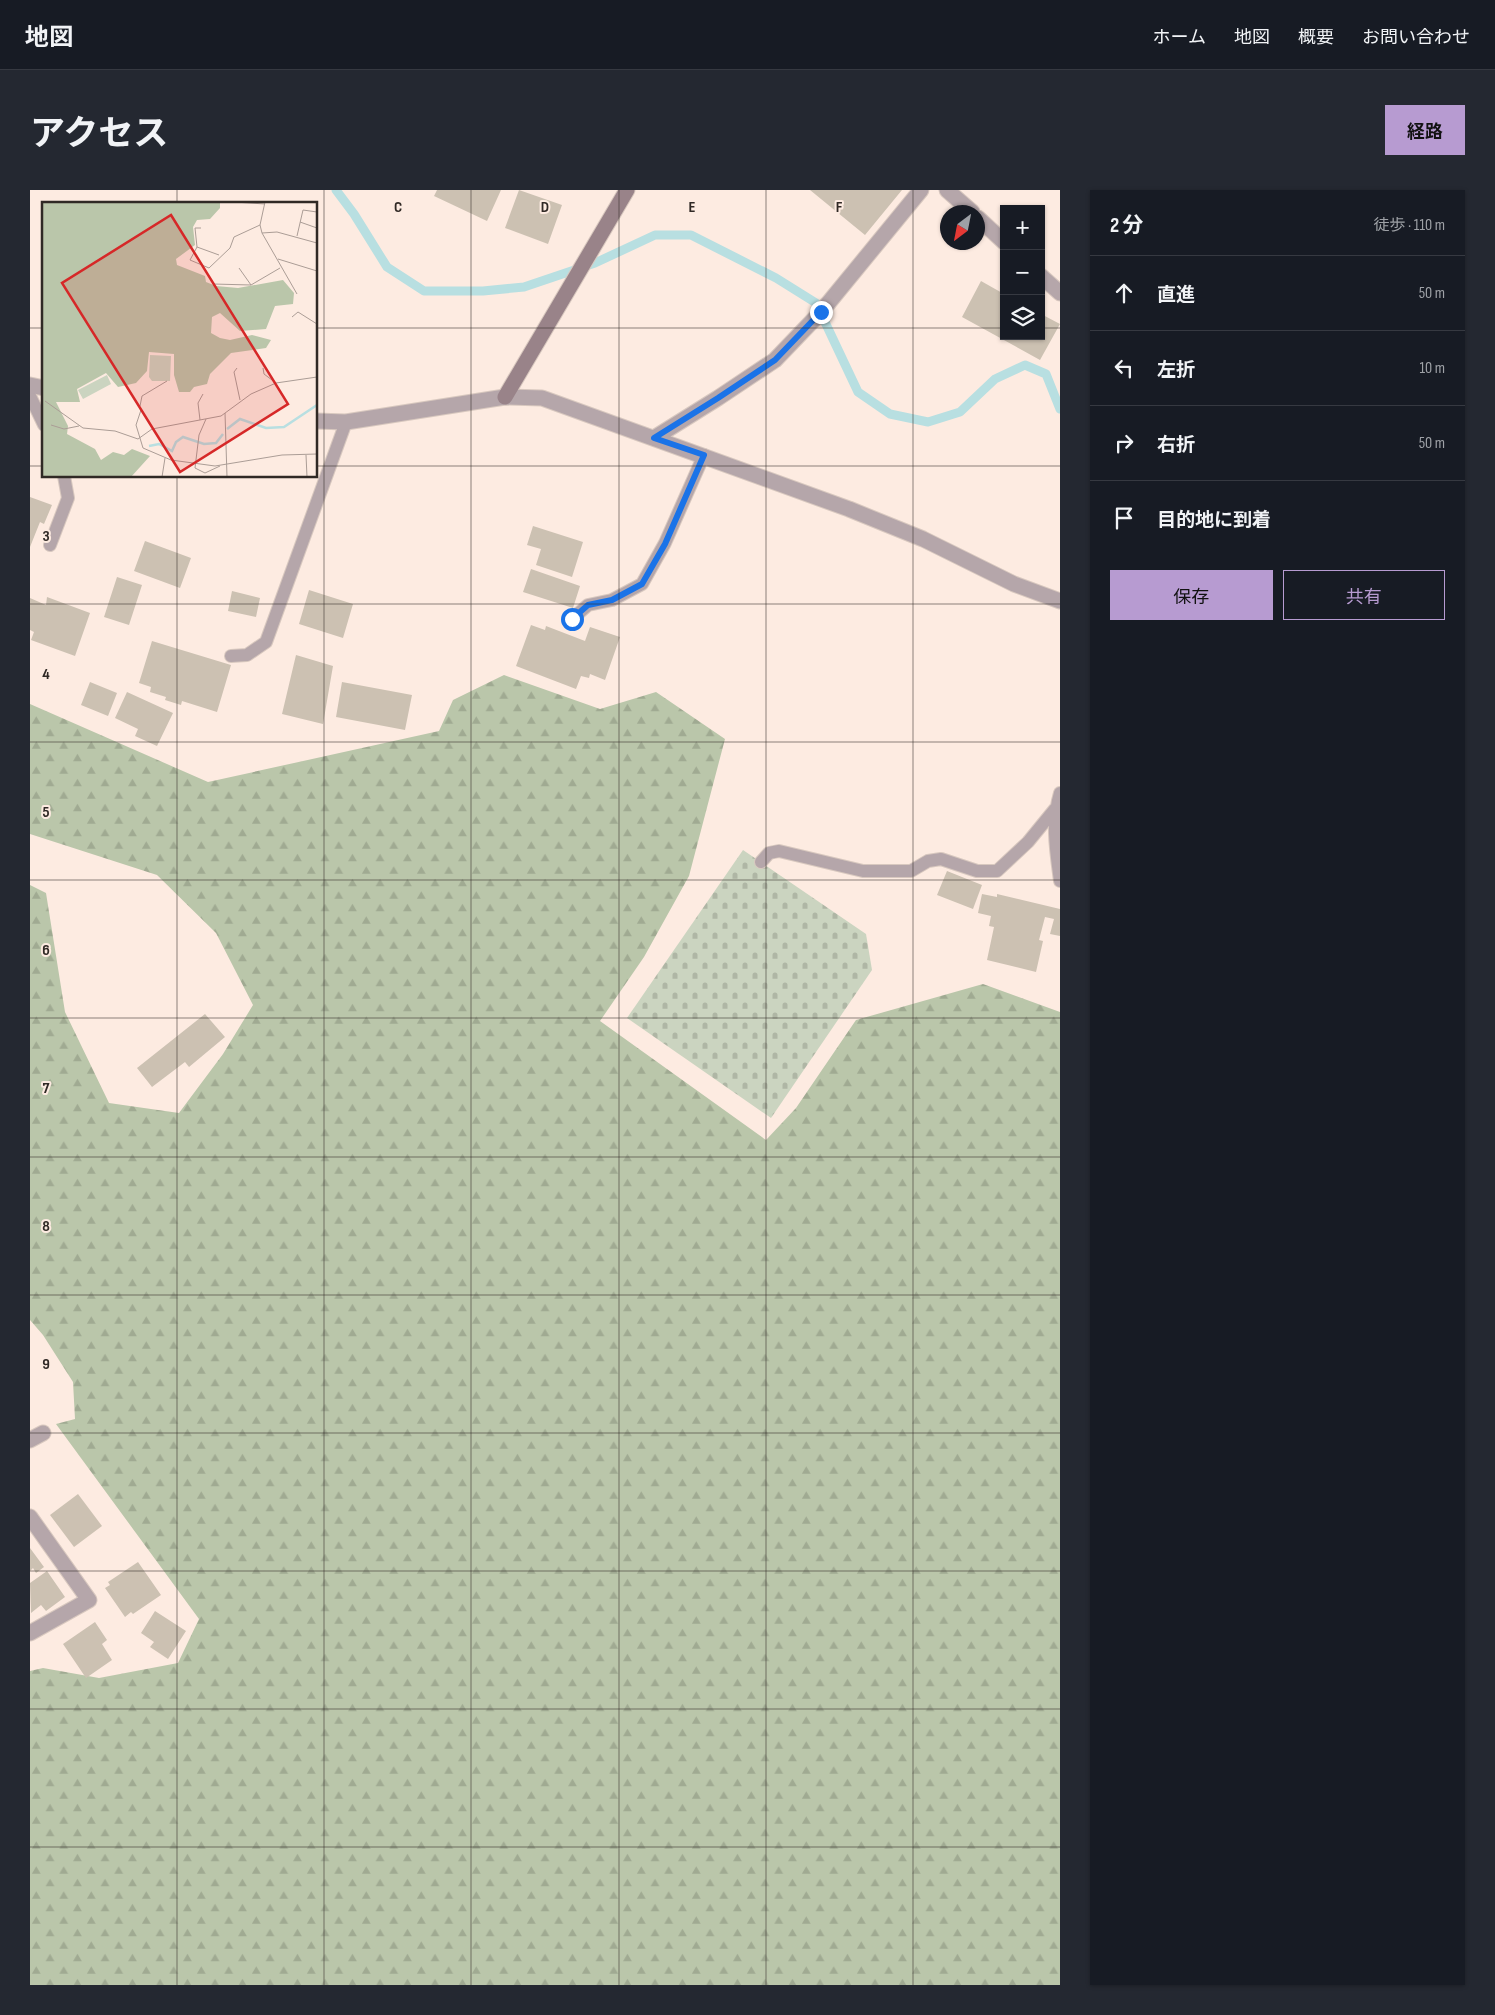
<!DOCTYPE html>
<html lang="ja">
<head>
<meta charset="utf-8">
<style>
	:root { --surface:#171b24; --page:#242831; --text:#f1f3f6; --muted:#9ea1a6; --line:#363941; --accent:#b79bd1 }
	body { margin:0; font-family:"Sofia Sans Condensed","Noto Sans JP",sans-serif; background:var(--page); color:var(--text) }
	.controls { position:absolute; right:15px; top:15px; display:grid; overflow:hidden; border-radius:0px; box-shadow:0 1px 4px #0004 }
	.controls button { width:45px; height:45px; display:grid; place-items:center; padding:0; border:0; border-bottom:1px solid var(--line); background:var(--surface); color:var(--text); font:25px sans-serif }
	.compass { position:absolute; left:910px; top:15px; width:45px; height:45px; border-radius:50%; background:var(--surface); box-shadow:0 1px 4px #0004; rotate:212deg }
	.stop { position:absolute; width:15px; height:15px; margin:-11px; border:4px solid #1a73e8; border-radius:50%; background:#fff }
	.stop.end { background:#1a73e8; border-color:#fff; box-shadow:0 1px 5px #0008 }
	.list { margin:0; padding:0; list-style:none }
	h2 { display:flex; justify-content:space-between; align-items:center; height:65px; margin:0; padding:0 20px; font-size:21px }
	h2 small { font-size:16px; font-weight:400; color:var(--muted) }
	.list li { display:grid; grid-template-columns:32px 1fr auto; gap:15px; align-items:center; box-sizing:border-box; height:75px; padding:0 20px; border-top:1px solid var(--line) }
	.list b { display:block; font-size:19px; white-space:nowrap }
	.list em { font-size:16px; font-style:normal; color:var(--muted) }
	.actions { display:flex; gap:10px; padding:15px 20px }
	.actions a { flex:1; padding:11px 0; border:1px solid var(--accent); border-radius:0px; text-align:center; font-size:18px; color:var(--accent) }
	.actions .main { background:var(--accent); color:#111 }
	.icon { flex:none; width:28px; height:28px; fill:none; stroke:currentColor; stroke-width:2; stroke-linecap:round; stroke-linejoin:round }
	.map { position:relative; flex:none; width:1030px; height:1795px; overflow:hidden; border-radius:0px }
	header { display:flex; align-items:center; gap:30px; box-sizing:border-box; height:70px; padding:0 25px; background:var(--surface); border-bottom:1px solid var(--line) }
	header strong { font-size:24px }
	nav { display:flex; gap:28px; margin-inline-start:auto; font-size:18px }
	.intro { display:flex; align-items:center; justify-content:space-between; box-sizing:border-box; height:120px; padding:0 30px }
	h1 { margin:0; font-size:35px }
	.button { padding:12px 22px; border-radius:0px; background:var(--accent); color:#111; font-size:18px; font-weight:700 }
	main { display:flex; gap:30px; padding:0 30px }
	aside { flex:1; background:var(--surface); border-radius:0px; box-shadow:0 1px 4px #0004 }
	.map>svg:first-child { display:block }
	.forest { fill:url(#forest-firs) }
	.cemetery { fill:url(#cemetery-stones) }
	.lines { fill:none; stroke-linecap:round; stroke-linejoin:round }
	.stream { stroke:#b8dfe1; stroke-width:9 }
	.building { fill:#ccc1b2 }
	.lane-casing { stroke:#d8c8bf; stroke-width:14 }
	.street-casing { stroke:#d8c8bf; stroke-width:17 }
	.secondary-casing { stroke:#d8c8bf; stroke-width:17 }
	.lane { stroke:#b5a6aa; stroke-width:12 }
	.street { stroke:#b5a6aa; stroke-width:15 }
	.secondary { stroke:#998389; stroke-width:15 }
	.route { stroke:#1a73e8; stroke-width:6 }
	.grid { fill:none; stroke:#302925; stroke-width:1; stroke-opacity:0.55 }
	.inset-river { fill:none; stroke:#b8dfe1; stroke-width:2.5 }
	.inset-road { fill:none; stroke:#ab9d96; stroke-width:1 }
	.view { fill:#d62828; fill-opacity:0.15; stroke:#d62828; stroke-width:2.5 }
	.inset-edge { fill:none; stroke:#302925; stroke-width:2.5 }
	.grid-label { font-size:16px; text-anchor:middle; font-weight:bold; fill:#302925; stroke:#fdebe1; stroke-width:4; stroke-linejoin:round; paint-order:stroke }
</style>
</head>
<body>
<header>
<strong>地図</strong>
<nav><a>ホーム</a><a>地図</a><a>概要</a><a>お問い合わせ</a></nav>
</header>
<div class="intro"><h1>アクセス</h1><a class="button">経路</a></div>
<main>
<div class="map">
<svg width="1030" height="1795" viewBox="0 0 1030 1795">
	<defs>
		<pattern id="forest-firs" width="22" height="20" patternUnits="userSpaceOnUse" patternTransform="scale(1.25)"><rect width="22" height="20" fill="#bac6aa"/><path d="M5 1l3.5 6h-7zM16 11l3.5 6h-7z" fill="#a0aa92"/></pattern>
		<pattern id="cemetery-stones" width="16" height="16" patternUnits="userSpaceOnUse" patternTransform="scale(1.25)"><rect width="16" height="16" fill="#cbd4c0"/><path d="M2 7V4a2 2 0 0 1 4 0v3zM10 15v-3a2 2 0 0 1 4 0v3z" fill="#afb6a5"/></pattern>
	</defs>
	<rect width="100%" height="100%" fill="#fdebe1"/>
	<path class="forest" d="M 474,485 L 570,519 L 626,502 L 695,549 L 659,686 L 614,767 L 570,831 L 736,950 L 766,918 L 826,830 L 953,794 L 1030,822 L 1030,1795 L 0,1795 L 0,1481 L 13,1478 L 69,1488 L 148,1473 L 169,1429 L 26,1234 L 45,1229 L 43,1192 L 13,1145 L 0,1130 L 0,695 L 16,703 L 35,822 L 79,913 L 149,923 L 193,864 L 223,815 L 186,743 L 127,685 L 0,644 L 0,514 L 178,592 L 409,541 L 423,510 Z"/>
	<path class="cemetery" d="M 713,660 L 836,744 L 842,780 L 741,928 L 597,828 Z"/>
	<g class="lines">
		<path class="stream" d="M 306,0 L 324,24 L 357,77 L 394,101 L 453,101 L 494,97 L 565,73 L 625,45 L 661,45 L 746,88 L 786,113 L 828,202 L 860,224 L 898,232 L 930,222 L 965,189 L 995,175 L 1016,184 L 1030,219"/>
	</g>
	<path class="building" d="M 407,0 L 471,0 L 457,31 L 404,6 Z
		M 489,0 L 532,15 L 518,54 L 475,38 Z
		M 780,0 L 872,0 L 835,45 Z
		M 951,91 L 974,104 L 974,146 L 1011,146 L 1011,124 L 1030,134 L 1010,170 L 932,127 Z
		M 0,307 L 22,315 L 14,334 L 10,332 L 0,357 Z
		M 503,336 L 553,352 L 542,387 L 506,375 L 511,359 L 497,355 Z
		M 115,351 L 161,368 L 150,398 L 104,381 Z
		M 501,379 L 550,396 L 543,418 L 493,402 Z
		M 87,387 L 112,395 L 99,435 L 74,427 Z
		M 279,400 L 323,414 L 313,448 L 269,434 Z
		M 202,401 L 230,408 L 226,427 L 198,421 Z
		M 17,407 L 60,423 L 45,466 L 1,450 L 4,442 L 0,440 L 0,408 L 16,415 Z
		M 501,435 L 515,440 L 516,436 L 555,451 L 560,437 L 590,447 L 575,490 L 560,484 L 559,488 L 551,486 L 546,499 L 486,476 Z
		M 122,451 L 201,475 L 187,522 L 152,511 L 151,515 L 135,510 L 136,507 L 120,502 L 121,497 L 109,493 Z
		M 266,465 L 303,476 L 293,534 L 252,524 Z
		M 60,492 L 87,503 L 78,526 L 51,515 Z
		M 312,492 L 382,505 L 375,540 L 306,527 Z
		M 97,502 L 143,523 L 127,556 L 105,546 L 108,539 L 85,528 Z
		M 917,681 L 952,695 L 943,719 L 907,705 Z
		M 952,704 L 967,707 L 967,704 L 1030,719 L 1030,746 L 1020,744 L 1024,729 L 1015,727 L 1009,750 L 1013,751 L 1006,782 L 957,770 L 964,737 L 959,736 L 961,726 L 948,723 Z
		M 175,824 L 195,847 L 159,877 L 155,872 L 122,897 L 107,878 Z
		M 48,1304 L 72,1336 L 44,1357 L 20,1325 Z
		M 0,1358 L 14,1377 L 6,1383 L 3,1378 L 0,1381 Z
		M 108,1372 L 131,1405 L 103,1424 L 101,1422 L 95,1427 L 75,1398 L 80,1395 L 78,1392 Z
		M 17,1381 L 35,1407 L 16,1421 L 11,1415 L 1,1423 L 0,1393 Z
		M 125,1421 L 156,1441 L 138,1469 L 120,1457 L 124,1452 L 111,1443 Z
		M 65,1432 L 77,1450 L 72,1454 L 82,1470 L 56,1488 L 33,1454 Z"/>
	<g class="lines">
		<defs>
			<path id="lane" d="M 0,206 L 14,235
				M 20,355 L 38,308 L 34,286
				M 542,429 L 558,415 L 582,410 L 612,394 L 635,353 L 674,265
				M 201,466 L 217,465 L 236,452 L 316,232
				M 1030,603 C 1021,633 1026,661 1030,691
				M 731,672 L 739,663 L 749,661 L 833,681 L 881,681 L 898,671 L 911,669 L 947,681 L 967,681 L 998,652 L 1025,619"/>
			<path id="street" d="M 917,0 L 942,22
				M 948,28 L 974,52
				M 1011,86 L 1030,103
				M 0,195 L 14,198
				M 286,231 L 316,232 L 475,207 L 512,208 L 819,319 L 893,349 L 984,394 L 1030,411
				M 624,248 L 688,208 L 745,170 L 791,122 L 891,0
				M 0,1250 L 13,1243
				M 0,1327 L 59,1410 L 0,1443"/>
			<path id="secondary" d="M 475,207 L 597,0"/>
		</defs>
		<use href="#lane" class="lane-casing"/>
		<use href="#street" class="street-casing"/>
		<use href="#secondary" class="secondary-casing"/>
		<use href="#lane" class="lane"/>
		<use href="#street" class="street"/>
		<use href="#secondary" class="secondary"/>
	</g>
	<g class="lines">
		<path class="route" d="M 542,429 L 558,415 L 582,410 L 612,394 L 635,354 L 674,265 L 624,248 L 688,208 L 745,170 L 791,122"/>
	</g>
	<path class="grid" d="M 147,0 L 147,14M 294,0 L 294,1795M 441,0 L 441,1795M 589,0 L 589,1795M 736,0 L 736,1795M 883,0 L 883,1795M 0,138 L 14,138M 286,138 L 974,138M 1011,138 L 1030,138M 0,276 L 14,276M 286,276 L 1030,276M 147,286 L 147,1795M 0,414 L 1030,414M 0,552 L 1030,552M 0,690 L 1030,690M 0,828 L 1030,828M 0,967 L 1030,967M 0,1105 L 1030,1105M 0,1243 L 1030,1243M 0,1381 L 1030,1381M 0,1519 L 1030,1519M 0,1657 L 1030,1657"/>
	<g transform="translate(12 12)">
		<rect width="275" height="275" fill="#fdebe1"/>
		<path d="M 0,0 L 178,0 L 178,6 L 168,17 L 155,18 L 151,25 L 153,43 L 134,57 L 135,63 L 163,74 L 164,80 L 174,84 L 196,86 L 241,78 L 252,91 L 251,102 L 233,104 L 224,127 L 198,129 L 178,111 L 170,115 L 169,131 L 178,136 L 188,138 L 210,133 L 229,138 L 224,146 L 189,151 L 168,172 L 165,182 L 152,185 L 148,190 L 137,190 L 132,173 L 132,152 L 107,150 L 105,169 L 94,181 L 76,185 L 64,171 L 35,187 L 38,200 L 14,200 L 26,224 L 25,232 L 53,247 L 59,258 L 71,250 L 82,253 L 90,247 L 108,254 L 89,275 L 0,275 Z" fill="#bac6aa"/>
		<path d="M 108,153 L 129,154 L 128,179 L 110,179 L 107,175 ZM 65,173 L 69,182 L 41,197 L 36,188 Z" fill="#cbd4c0"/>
		<path class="inset-river" d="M 185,227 L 198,217 L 224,226 L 242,225 L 275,203M 107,244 L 117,242 L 130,249 L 134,240 L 141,235 L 162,242 L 174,241 L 181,232"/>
		<path class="inset-road" d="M 192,0 L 223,2M 223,0 L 218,23 L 220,31 L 255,92M 258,20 L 275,26M 159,26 L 153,26 L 155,45 L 148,58 L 167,66 L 188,46 L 192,35 L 218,23M 220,31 L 235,30 L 275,41M 255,34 L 261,8 L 275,10M 155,45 L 177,53M 236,57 L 275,69M 197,66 L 209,83M 171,82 L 209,83 L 238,66M 250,115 L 256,110 L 275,122M 195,166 L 192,170 L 198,198M 221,166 L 222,172 L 234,181M 92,196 L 99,208 L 94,223 L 101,246 L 129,258 L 173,264 L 240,253 L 275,252M 3,199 L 41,226 L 73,229 L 96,237M 98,204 L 100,194 L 125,179M 183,211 L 185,275M 164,217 L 157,233 L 153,266 L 163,271 L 178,264M 158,218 L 156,201 L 161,192M 9,223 L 22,227 L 37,224M 96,237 L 110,227 L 179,214 L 209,192 L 234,181 L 275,175M 264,253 L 265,275M 120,275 L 123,256"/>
		<path class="view" d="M 129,13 L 246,202 L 138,270 L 20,81 Z"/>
		<rect width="275" height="275" class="inset-edge"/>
	</g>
	<g class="grid-label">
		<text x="368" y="22">C</text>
		<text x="515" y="22">D</text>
		<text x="662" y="22">E</text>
		<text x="809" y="22">F</text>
		<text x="16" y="351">3</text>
		<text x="16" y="489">4</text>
		<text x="16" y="627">5</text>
		<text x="16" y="765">6</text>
		<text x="16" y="903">7</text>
		<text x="16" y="1041">8</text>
		<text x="16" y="1179">9</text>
	</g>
</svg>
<div class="controls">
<button>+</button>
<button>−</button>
<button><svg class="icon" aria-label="layers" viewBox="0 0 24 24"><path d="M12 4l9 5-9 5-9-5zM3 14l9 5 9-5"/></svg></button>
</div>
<svg class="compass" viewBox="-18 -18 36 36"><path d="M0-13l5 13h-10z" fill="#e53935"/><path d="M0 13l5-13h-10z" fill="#9ea1a6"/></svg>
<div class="stop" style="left:542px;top:429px"></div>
<div class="stop end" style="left:791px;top:122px"></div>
</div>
<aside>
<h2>2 分<small>徒歩 · 110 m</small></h2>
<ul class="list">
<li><svg class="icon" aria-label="ahead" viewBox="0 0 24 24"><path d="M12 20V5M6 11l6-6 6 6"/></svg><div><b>直進</b></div><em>50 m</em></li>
<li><svg class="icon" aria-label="left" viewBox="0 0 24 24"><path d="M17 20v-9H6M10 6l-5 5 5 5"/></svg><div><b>左折</b></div><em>10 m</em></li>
<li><svg class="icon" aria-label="right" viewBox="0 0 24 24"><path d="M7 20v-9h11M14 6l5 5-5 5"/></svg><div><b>右折</b></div><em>50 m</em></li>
<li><svg class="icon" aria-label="arrive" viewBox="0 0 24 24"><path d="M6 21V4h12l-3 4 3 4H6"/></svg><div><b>目的地に到着</b></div></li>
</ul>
<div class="actions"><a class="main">保存</a><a>共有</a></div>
</aside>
</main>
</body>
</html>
